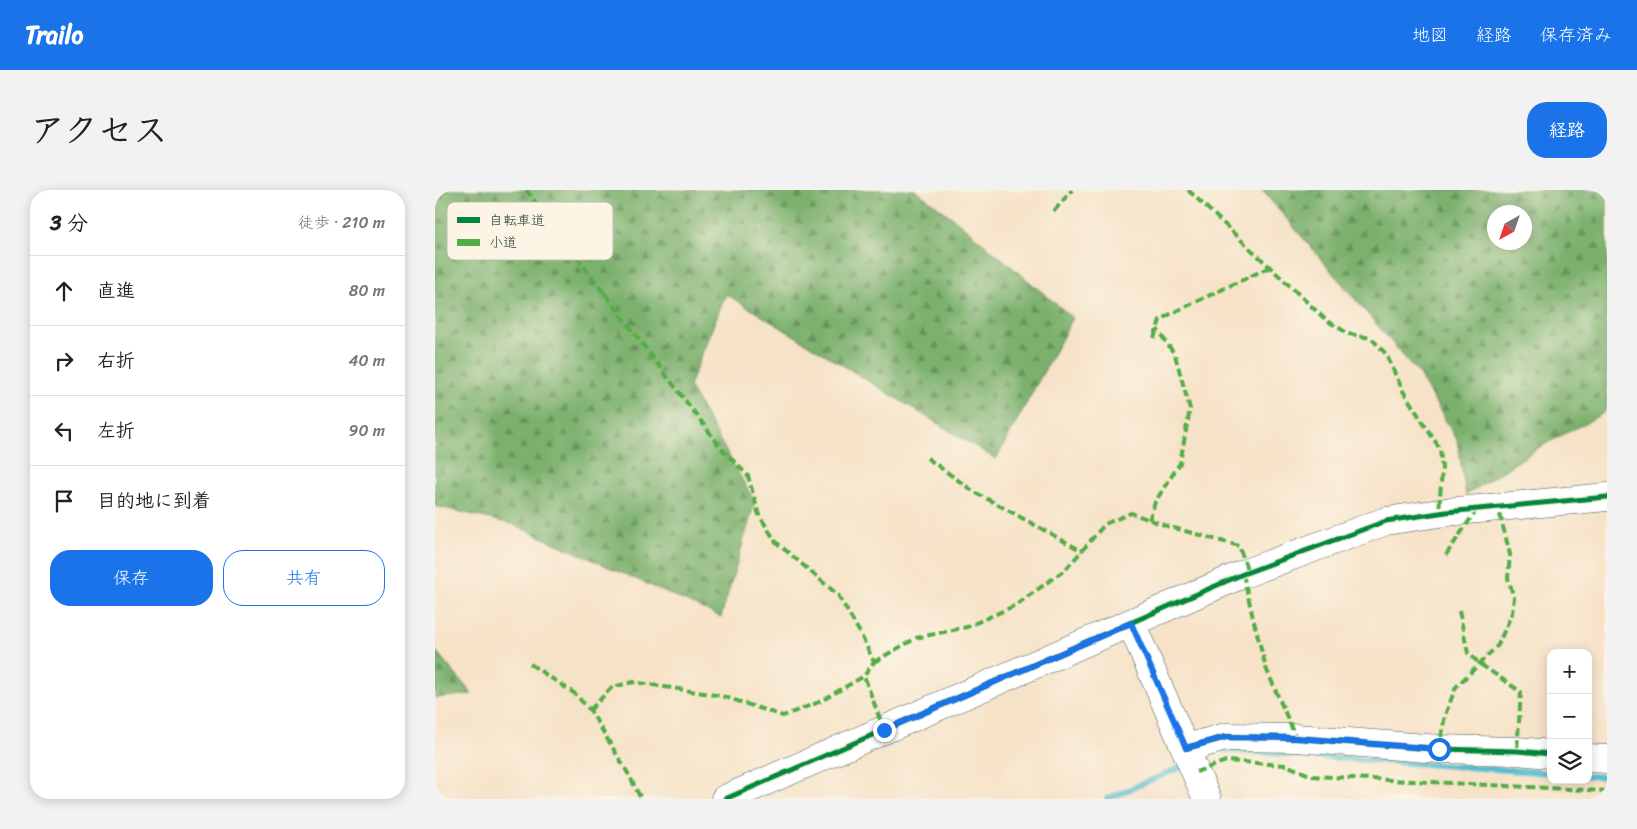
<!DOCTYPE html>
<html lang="ja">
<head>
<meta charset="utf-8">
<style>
	:root { --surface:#fff; --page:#f2f2f2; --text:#222; --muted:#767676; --line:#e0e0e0; --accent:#1a73e8 }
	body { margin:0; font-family:Sriracha,"Klee One",sans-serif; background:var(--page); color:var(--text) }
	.controls { position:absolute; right:15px; bottom:15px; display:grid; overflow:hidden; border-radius:10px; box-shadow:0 2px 12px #0003 }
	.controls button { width:45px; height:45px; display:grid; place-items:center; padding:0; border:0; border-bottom:1px solid var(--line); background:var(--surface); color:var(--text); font:25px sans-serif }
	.compass { position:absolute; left:1052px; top:15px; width:45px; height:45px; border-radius:50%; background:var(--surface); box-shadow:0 2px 12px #0003; rotate:220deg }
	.stop { position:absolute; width:15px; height:15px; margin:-11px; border:4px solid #1a73e8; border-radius:50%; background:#fff }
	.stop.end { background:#1a73e8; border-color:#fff; box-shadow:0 1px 5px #0008 }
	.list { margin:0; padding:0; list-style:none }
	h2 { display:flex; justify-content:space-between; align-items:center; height:65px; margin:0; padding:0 20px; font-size:21px }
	h2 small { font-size:16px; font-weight:400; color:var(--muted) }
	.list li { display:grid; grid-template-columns:32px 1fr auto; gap:15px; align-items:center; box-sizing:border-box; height:70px; padding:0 20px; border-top:1px solid var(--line) }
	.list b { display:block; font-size:19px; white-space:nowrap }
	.list em { font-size:16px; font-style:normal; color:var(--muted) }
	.actions { display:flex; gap:10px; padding:15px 20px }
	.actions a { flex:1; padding:11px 0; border:1px solid var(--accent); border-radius:20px; text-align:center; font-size:18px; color:var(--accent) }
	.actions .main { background:var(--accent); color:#fff }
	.icon { flex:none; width:28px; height:28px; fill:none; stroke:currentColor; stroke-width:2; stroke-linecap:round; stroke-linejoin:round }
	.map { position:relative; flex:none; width:1172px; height:609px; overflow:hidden; border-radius:20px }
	header { display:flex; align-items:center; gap:30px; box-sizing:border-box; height:70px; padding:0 25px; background:var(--accent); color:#fff }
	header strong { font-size:24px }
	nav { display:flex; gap:28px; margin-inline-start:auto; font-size:18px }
	.intro { display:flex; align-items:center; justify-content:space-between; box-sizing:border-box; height:120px; padding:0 30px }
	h1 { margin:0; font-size:35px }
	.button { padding:12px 22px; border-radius:20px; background:var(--accent); color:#fff; font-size:18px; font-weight:700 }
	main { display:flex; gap:30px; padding:0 30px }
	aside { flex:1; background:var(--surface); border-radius:20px; box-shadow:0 2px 12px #0003 }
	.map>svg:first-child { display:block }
	.forest { fill:url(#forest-firs); stroke:#4d7750; fill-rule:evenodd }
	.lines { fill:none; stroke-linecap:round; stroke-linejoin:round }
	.stream { stroke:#54bed0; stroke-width:6 }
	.minor-casing { stroke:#3f564a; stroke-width:29 }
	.minor { stroke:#fff; stroke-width:28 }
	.quiet { stroke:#52ad45; stroke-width:4; stroke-dasharray:8 4; stroke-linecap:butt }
	.cycleway-casing { stroke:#fcf5e5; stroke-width:8 }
	.cycleway { stroke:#00873e; stroke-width:5 }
	.route { stroke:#1a73e8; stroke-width:6 }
	.key { fill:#fcf5e5; stroke:#babeb0; stroke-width:1 }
	.key-label { font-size:14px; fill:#1f3d34 }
</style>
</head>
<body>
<header>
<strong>Trailo</strong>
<nav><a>地図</a><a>経路</a><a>保存済み</a></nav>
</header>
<div class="intro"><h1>アクセス</h1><a class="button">経路</a></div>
<main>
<aside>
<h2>3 分<small>徒歩 · 210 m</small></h2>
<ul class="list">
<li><svg class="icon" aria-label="ahead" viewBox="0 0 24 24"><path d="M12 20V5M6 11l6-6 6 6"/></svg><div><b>直進</b></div><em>80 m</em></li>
<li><svg class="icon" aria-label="right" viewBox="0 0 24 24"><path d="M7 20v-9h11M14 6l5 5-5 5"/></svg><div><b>右折</b></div><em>40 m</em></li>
<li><svg class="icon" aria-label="left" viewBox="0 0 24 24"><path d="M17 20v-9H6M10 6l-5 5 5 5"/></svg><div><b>左折</b></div><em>90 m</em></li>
<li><svg class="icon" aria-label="arrive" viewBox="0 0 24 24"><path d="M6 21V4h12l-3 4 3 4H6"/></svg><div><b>目的地に到着</b></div></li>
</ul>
<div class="actions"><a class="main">保存</a><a>共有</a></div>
</aside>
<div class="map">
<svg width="1172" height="609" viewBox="0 0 1172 609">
	<defs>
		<pattern id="forest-firs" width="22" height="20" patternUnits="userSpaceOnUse" patternTransform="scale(1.25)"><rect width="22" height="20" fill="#7bb16d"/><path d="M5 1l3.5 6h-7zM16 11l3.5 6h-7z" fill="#64915a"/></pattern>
	</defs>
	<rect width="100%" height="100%" fill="#fcf5e5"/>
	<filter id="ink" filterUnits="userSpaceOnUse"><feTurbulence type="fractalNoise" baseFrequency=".02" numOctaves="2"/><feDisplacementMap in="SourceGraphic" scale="10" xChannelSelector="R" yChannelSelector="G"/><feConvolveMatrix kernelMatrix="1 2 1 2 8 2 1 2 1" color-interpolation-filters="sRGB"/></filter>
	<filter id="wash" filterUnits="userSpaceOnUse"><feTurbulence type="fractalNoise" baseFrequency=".0096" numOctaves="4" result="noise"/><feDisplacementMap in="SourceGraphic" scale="20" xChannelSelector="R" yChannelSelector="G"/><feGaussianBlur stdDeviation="1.12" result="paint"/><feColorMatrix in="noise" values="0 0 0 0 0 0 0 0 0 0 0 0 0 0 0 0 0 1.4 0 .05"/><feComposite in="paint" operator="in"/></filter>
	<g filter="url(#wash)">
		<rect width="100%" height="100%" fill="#f6e2c7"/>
		<path class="forest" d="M 0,0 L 480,0 L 518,28 L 638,128 L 561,269 L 291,104 L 254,196 L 320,312 L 286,427 L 77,334 L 0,316 Z
			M 827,0 L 1172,0 L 1172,215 L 1169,223 L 1105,257 L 1031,305 L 1022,250 L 983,183 ZM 1060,22 L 1090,22 L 1090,52 L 1060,52 Z
			M 0,460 L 37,504 L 0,508 Z"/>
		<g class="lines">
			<path class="stream" d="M 790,560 L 1116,583
				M 1153,586 L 1172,587
				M 672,609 L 751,575"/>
		</g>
	</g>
	<g filter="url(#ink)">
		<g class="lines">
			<defs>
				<path id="minor" d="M 696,433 L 772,609
					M 751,558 L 791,547 L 861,548 L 1004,559 L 1082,561 L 1116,564
					M 1153,568 L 1172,569
					M 290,609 L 808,384 L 951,331 L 1011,322 L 1172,307"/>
			</defs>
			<use href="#minor" class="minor-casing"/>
			<use href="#minor" class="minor"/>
			<path class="quiet" d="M 91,0 L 287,259 L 313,286 L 324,325 L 341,352 L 403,405 L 425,443 L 439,472 L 429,486 L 449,540
				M 753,0 L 891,130 L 914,144 L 936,148 L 951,164 L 968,201 L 1005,259 L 1007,278 L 1004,322
				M 619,21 L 637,0
				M 719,148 L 725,130 L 737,123 L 835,77
				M 492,268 L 538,301 L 647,361
				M 714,330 L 720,312 L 745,273 L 755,219 L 740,165 L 722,139
				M 1011,365 L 1042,319
				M 808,384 L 818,428 L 831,478 L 861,548
				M 1024,421 L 1033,463 L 1045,474 L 1086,502 L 1082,561
				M 439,472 L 481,448 L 532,437 L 581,415 L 631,379 L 670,334 L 696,323 L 732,336 L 804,356 L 813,382
				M 95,474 L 139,503 L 155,520 L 194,585 L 206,609
				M 155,520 L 177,497 L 199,492 L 287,506 L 348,526 L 384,512 L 429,486
				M 1004,559 L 1010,525 L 1021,497 L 1063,455 L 1077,423 L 1079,408 L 1073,388 L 1075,364 L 1063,317
				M 761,582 L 791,571 L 851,575 L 877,586 L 1172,601"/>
			<defs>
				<path id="cycleway" d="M 751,558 L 791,547 L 861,548 L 1004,559 L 1082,561 L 1116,564
					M 290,609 L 808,384 L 951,331 L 1011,322 L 1172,307"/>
			</defs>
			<use href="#cycleway" class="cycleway-casing"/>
			<use href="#cycleway" class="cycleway"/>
		</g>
	</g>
	<g class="lines" filter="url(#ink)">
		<path class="route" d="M 449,540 L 696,433 L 751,558 L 791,547 L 861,548 L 1004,559"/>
	</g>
	<rect x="12" y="12" width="166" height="58" rx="8" class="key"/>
	<rect x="22" y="27" width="23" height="6" fill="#00873e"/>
	<rect x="22" y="49" width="23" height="7" fill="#52ad45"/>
	<g class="key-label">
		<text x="54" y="35">自転車道</text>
		<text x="54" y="57">小道</text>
	</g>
</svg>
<div class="controls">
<button>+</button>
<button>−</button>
<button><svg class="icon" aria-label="layers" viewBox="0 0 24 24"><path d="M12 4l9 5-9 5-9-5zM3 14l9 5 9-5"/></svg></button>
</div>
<svg class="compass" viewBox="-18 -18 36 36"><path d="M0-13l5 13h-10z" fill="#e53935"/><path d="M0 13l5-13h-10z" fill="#767676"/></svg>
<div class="stop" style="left:1004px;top:559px"></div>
<div class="stop end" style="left:449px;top:540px"></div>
</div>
</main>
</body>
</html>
